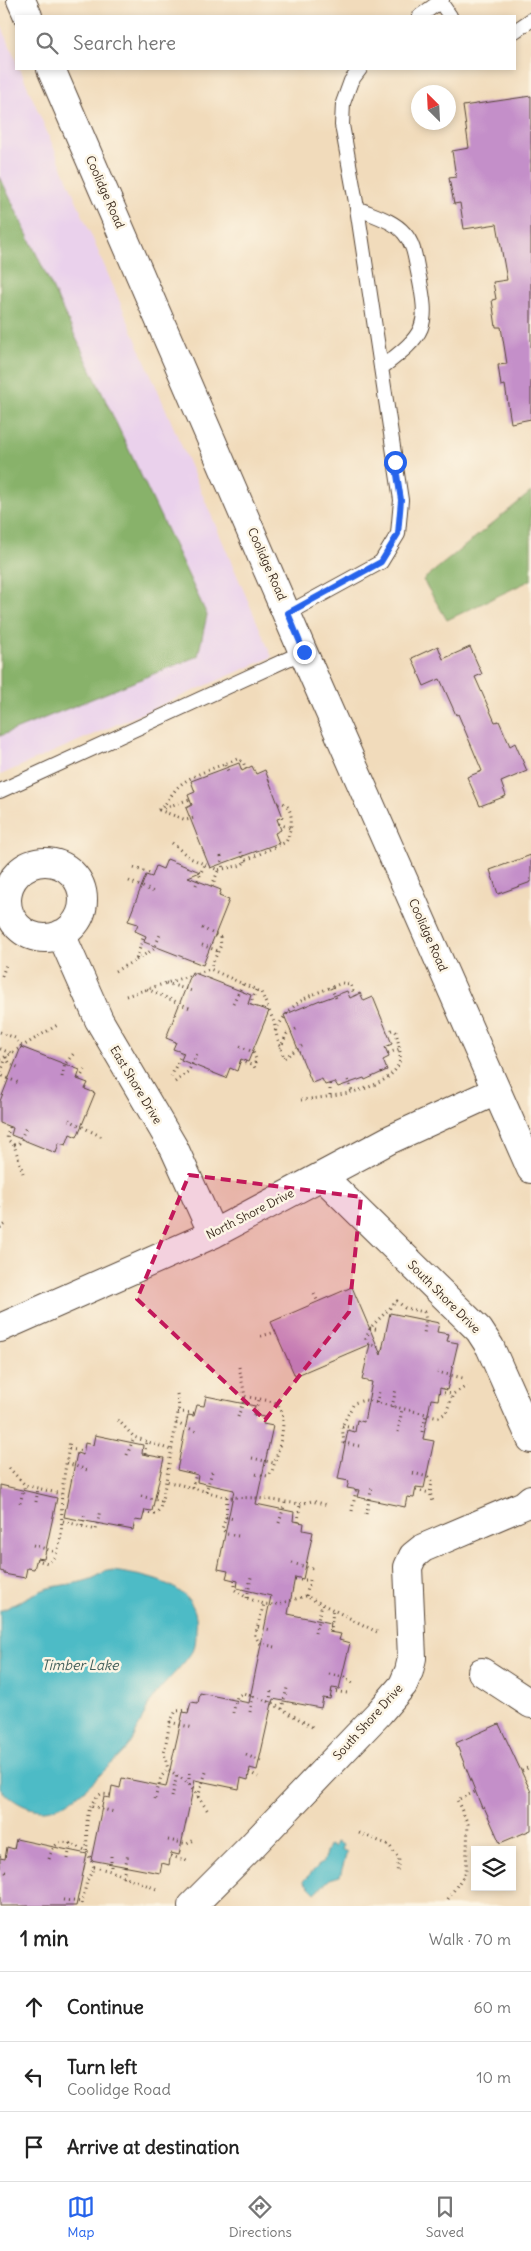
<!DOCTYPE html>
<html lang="en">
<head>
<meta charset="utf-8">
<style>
	:root { --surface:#fff; --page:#f6f6f6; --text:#222; --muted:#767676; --line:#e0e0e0; --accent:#2563eb }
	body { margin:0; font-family:Delius,sans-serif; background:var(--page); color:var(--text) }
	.controls { position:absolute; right:15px; bottom:15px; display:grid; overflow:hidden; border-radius:0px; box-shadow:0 2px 8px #0003 }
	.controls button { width:45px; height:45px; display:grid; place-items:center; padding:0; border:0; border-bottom:1px solid var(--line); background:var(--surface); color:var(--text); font:25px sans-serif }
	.compass { position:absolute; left:411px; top:85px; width:45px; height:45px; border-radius:50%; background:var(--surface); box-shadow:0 2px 8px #0003; rotate:336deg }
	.stop { position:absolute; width:15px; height:15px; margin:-11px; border:4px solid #2563eb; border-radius:50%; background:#fff }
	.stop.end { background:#2563eb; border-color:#fff; box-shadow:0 1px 5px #0008 }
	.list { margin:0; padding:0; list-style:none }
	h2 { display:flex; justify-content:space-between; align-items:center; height:65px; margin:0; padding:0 20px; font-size:21px }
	h2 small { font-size:16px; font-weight:400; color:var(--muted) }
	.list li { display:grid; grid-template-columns:32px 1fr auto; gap:15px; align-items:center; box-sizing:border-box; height:70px; padding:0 20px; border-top:1px solid var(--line) }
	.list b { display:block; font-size:19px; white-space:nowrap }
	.list p { margin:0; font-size:16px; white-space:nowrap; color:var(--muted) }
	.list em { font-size:16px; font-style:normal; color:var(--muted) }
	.icon { flex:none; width:28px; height:28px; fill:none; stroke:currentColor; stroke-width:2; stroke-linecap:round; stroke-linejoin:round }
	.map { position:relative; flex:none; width:531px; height:1906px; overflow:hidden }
	.search { position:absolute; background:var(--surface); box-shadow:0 2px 8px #0003; left:15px; right:15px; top:15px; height:55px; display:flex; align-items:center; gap:12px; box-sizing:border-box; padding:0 18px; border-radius:0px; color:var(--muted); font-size:19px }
	.sheet { height:275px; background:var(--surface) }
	nav { display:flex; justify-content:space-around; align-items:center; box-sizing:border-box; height:70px; border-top:1px solid var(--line); background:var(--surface); font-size:14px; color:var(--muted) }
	nav a { display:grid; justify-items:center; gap:2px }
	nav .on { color:var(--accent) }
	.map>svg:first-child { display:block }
	.built { fill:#ead1ec }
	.forest { fill:#88b26a; stroke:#626e44 }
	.water { fill:#4dbbc6; stroke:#447272 }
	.building { fill:#c48fc9 }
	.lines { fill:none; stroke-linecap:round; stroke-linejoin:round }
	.service-casing { stroke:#564536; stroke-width:16 }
	.minor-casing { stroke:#564536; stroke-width:30 }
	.tertiary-casing { stroke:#564536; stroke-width:30 }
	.path { stroke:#564536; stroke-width:3; stroke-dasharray:1 4; stroke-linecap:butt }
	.service { stroke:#fff; stroke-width:14 }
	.minor { stroke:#fff; stroke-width:28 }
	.tertiary { stroke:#fff; stroke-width:28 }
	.route { stroke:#2563eb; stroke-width:6 }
	.marked { fill:#c2185b; fill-opacity:0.2; stroke:#c2185b; stroke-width:4; stroke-dasharray:10 6; stroke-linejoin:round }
	.labels { text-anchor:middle; stroke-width:5; stroke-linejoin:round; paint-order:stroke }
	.street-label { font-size:12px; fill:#3b2a1e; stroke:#fcf5e5 }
	.water-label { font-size:14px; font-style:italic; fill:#415d59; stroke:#fcf5e5 }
</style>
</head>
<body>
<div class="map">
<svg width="531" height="1906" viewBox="0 0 531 1906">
	<rect width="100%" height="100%" fill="#fcf5e5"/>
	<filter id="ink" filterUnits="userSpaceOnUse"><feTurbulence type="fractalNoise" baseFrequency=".02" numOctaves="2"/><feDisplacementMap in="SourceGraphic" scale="10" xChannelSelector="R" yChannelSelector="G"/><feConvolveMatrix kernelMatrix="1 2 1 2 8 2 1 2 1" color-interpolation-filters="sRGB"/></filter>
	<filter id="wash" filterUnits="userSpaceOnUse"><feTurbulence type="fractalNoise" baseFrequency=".0096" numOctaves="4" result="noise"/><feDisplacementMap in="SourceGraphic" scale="20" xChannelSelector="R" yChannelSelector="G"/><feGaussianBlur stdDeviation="1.12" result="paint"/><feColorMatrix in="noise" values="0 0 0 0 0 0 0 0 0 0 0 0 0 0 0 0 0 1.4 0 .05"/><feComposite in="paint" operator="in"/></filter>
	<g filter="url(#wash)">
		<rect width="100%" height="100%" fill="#f1dbbb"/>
		<path class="built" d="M 0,22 L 16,60 L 16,69 L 20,69 L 272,657 L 0,775 Z"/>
		<path class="forest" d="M 0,177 L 207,615 L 198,656 L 0,736 Z
			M 531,492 L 531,580 L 447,620 L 423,580 Z"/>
		<path class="water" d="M 106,1570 C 140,1575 202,1582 196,1629 C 196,1635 196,1643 194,1648 C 184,1667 163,1682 151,1701 C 142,1716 137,1735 127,1748 C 119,1758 108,1766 100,1775 C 66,1808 41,1827 0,1789 L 0,1611 C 15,1605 28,1596 43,1590 C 64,1582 88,1586 106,1570 Z
			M 336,1842 L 343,1845 L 341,1849 L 347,1852 L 340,1876 L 330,1879 L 315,1893 L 303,1881 L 323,1861 L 329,1845 L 334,1847 Z"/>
		<g id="blocks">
			<path class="building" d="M 531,96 L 531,419 L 511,423 L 505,385 L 501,386 L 498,365 L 507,364 L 501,327 L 496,327 L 492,300 L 496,299 L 493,282 L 507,280 L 497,224 L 464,229 L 460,203 L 454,204 L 449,178 L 456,177 L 452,151 L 469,148 L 463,106 Z
				M 438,646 L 443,659 L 470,647 L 482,674 L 475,677 L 495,722 L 499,721 L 510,746 L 515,743 L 527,771 L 501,782 L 506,796 L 480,806 L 467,777 L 482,771 L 458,714 L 456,715 L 440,679 L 424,686 L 412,658 Z
				M 239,763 L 242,771 L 252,766 L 256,774 L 265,770 L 283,817 L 277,819 L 281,830 L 275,833 L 279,843 L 210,868 L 186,808 L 192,805 L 188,795 L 195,792 L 191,781 Z
				M 531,855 L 531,882 L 498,894 L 490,870 Z
				M 167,859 L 200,872 L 188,877 L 221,890 L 219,896 L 229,900 L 203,965 L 144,942 L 146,936 L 135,931 L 138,924 L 128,921 L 146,875 L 152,877 L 156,866 L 163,869 Z
				M 192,972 L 251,995 L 248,1004 L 269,1011 L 248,1062 L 241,1059 L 237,1071 L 230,1068 L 226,1078 L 181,1060 L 184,1053 L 173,1049 L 176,1042 L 166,1038 Z
				M 347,991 L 350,998 L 360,993 L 364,1001 L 373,997 L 392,1044 L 385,1047 L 389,1057 L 383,1060 L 387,1070 L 365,1080 L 364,1078 L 338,1087 L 335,1082 L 325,1085 L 322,1079 L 312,1083 L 284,1015 L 320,1000 L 320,1001 Z
				M 21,1047 L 80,1070 L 77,1079 L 88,1083 L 85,1089 L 95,1093 L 77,1137 L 70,1134 L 66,1145 L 59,1143 L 56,1153 L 11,1135 L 13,1128 L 0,1123 L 0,1101 Z
				M 352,1287 L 381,1355 L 390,1313 L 439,1323 L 437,1332 L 449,1334 L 447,1341 L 458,1343 L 447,1390 L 440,1388 L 438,1400 L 431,1399 L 423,1439 L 434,1441 L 424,1488 L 416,1487 L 414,1498 L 407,1497 L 405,1507 L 357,1497 L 359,1490 L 347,1488 L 349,1481 L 338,1479 L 348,1430 L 355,1432 L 357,1420 L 364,1422 L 372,1382 L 362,1380 L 370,1344 L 295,1376 L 271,1322 Z
				M 206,1396 L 255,1406 L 253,1415 L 264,1417 L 263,1424 L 273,1426 L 256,1504 L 294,1512 L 293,1521 L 304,1523 L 303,1530 L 313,1532 L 303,1579 L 295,1577 L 288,1614 L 331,1623 L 329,1632 L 341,1634 L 339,1640 L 350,1643 L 339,1689 L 332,1688 L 330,1699 L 323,1698 L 321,1708 L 273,1699 L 257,1770 L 250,1768 L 248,1780 L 241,1778 L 239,1789 L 195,1780 L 179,1855 L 171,1853 L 169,1865 L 162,1863 L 160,1873 L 91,1860 L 104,1797 L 110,1798 L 112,1786 L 120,1788 L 122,1778 L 166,1787 L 183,1712 L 188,1713 L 191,1702 L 198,1703 L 200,1693 L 249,1703 L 271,1596 L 237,1588 L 238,1581 L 226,1578 L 228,1571 L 218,1569 L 234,1490 L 197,1482 L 198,1475 L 177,1470 L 188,1415 L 194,1416 L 197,1405 L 204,1406 Z
				M 95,1435 L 143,1445 L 142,1454 L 164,1458 L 152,1511 L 145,1510 L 142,1521 L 135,1520 L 133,1530 L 64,1517 L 77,1453 L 83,1455 L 85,1443 L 93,1445 Z
				M 0,1485 L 57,1498 L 44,1559 L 37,1558 L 34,1569 L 27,1568 L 25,1578 L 4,1574 L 4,1572 L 0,1571 Z
				M 499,1724 L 531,1792 L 531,1830 L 500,1843 L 484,1807 L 482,1808 L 456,1743 Z
				M 16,1839 L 87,1854 L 76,1906 L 0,1906 L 0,1858 L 5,1859 L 7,1847 L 14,1849 Z"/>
		</g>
	</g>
	<g filter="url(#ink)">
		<use href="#blocks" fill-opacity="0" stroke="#564536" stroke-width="1"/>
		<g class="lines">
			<defs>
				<path id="service" d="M 439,0 L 450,16
					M 420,16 L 442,0
					M 515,31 L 531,20
					M 357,208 C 372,215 393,220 404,233 C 414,244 415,257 418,272 C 430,328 426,333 381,368
					M 288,613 L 381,562 L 398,534 L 401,500 L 357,208 L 342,125 L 343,103 L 351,81 L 360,69
					M 0,791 L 303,652"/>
				<path id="minor" d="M7 900a38 38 0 1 1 76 0a38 38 0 1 1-76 0Z
					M 61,934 L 99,1020 L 174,1148 L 213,1234
					M 323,1177 L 479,1330 L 490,1347 L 531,1439
					M 0,1328 L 213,1234 L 391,1139 L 496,1091
					M 482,1672 L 531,1704
					M 192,1906 L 250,1848 L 379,1713 L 403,1685 L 409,1671 L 412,1658 L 408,1567 L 413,1556 L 423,1548 L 524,1505 L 531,1499"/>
				<path id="tertiary" d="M 21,0 L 28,16
					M 51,69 L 303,652 L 531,1169"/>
			</defs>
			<use href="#service" class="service-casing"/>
			<use href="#minor" class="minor-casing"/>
			<use href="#tertiary" class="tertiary-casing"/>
			<path class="path" d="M 225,765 L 228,771
				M 164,808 L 190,799
				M 158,810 C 168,804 171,793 179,786 C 194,773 219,767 237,759 L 243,762 L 246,769
				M 159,810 L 186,820 L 194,818
				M 279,824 L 290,828
				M 172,843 L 190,858 L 218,870 L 242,865 L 246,860 L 286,842 C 292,831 295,809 283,803 L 275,805
				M 241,852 L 245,862
				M 221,856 L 223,869
				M 134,868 L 153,874
				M 129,881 L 154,892
				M 196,885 L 204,865
				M 212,886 L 218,871
				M 202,928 L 220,937 L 221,945 L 210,969
				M 202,945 L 218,951
				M 136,960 L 154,949 L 160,935
				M 115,971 L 136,960 L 144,935
				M 2,976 L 7,962
				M 166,983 L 192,991
				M 331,988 L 336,998
				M 147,989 L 192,1009
				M 126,996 L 210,969 L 261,992 L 274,1022 L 277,1037 L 284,1058 L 302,1046
				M 233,1003 L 243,984
				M 250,1005 L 256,990
				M 275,1031 C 295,997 308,997 342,983 L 350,984 L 355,996
				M 0,1032 L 15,1038 L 22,1047
				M 240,1046 L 253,1052 L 256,1059 L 254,1066 L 256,1070
				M 280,1048 L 287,1034 L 298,1028
				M 0,1049 L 11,1053
				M 388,1053 L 400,1049
				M 6,1057 L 1,1072 L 3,1076 L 21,1084
				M 6,1057 L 10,1064 L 20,1068
				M 0,1060 L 59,1024
				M 240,1061 L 254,1066
				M 62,1077 L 65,1064 L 75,1052
				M 171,1077 L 182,1052
				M 79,1079 L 87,1067
				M 348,1080 L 352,1092
				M 175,1082 L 188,1072 L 198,1052
				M 330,1084 L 330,1097
				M 301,1100 C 327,1097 388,1092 399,1063 C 402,1054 398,1042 396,1032 L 392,1030 L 383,1033
				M 69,1120 L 104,1138
				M 9,1127 L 7,1139 L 14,1145 L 23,1173
				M 14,1145 L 19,1143 L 26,1127
				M 0,1209 L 4,1210
				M 0,1228 L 6,1224
				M 314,1294 L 318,1302
				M 370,1328 L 379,1330
				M 261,1336 L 276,1332
				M 383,1348 L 369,1344 L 366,1339 L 370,1328 L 397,1301 L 405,1308 L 424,1312 L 426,1320 L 424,1334
				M 239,1367 L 245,1396 C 254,1399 269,1399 276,1404 C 292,1414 276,1457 272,1472 L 268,1476 L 255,1474
				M 437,1372 L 463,1378
				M 439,1392 L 453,1394
				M 177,1394 L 179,1407 L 166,1481 L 227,1497 L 257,1498 L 300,1504 L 312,1501 L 328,1505
				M 377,1403 L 379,1391
				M 392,1407 L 396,1389
				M 178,1412 L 195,1413
				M 255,1416 L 258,1400
				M 238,1417 L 245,1396
				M 118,1420 L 134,1437 L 171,1450
				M 176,1423 L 198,1432
				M 342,1426 L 355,1428
				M 398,1432 L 402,1409
				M 422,1432 L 426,1415
				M 359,1446 L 344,1443 L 342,1426 L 354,1403 L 365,1400 L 439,1417 L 446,1413 L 453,1394 L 467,1386
				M 69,1449 L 84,1451
				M 145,1454 L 146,1442
				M 127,1455 L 134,1437
				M 252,1458 L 274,1463
				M 67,1463 L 87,1470
				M 9,1468 L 25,1485 L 61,1494
				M 413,1473 L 428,1477 L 432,1482 L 430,1493 L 434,1504
				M 192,1488 L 196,1474
				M 416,1490 L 430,1493
				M 206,1492 L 212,1472
				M 141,1496 L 161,1501
				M 227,1497 L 226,1517 L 222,1529 L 227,1534 L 238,1536
				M 36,1502 L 38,1488
				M 20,1503 L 25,1485
				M 352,1511 L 356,1490
				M 144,1513 L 155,1514 L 160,1509 L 166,1481
				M 366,1514 L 372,1487
				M 226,1517 L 234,1519
				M 63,1521 L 96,1530 L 100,1510
				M 298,1522 L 300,1504
				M 279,1523 L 285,1503
				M 82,1526 L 85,1513
				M 33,1545 L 56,1552
				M 36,1560 L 48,1563 C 67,1551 60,1510 62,1492 C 64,1475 67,1458 70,1441
				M 292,1563 L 313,1569
				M 235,1580 L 235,1590 L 247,1598 L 264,1604
				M 295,1580 L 310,1580 L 306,1596 L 379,1633
				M 247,1598 L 251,1577
				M 258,1627 L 271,1630
				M 331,1632 L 333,1609
				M 315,1633 L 322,1604
				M 275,1647 L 259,1643 L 255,1635 L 264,1604 L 274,1605 L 306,1596
				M 329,1674 L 344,1677 L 355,1685
				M 331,1691 L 347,1693
				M 270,1702 L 271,1690
				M 282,1709 L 287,1688
				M 189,1710 L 176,1711 L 170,1722 L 164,1753 L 168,1769 L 189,1784 L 208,1811
				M 250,1712 L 253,1696
				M 233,1713 L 237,1697 L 243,1693 L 270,1702 L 314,1728
				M 170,1722 L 193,1728
				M 246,1755 L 263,1762
				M 522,1771 L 531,1766
				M 249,1772 L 258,1777
				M 189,1784 L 189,1771
				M 172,1797 L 177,1774
				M 198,1797 L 207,1769
				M 155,1799 L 161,1777 L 168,1769
				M 92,1806 L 114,1812
				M 359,1833 L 389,1845 L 399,1859 L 397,1872
				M 168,1840 L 187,1844 L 196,1839
				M 87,1851 C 87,1833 83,1805 101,1794 L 111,1795
				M 0,1856 L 5,1856
				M 111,1856 L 111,1871
				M 171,1856 L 188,1861
				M 49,1859 C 56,1834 68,1842 87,1851 L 94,1867 L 87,1881 L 81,1906
				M 68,1859 L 70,1843
				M 94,1867 L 111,1871 L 159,1890
				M 0,1871 L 9,1873
				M 123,1877 L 128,1854
				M 448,1899 L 466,1872 L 468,1824 L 457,1800 L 475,1792
				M 63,1900 L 81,1902"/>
			<use href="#service" class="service"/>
			<use href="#minor" class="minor"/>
			<use href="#tertiary" class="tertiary"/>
		</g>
	</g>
	<g class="lines" filter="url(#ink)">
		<path class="route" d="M 304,652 L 288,613 L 381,562 L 398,534 L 401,500 L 395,462"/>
	</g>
	<path class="marked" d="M 189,1175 L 361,1197 L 349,1312 L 265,1420 L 137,1299 Z"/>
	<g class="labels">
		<g class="street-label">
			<text transform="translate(105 192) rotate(66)" y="4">Coolidge Road</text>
			<text transform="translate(267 564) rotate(66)" y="4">Coolidge Road</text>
			<text transform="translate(428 935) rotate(66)" y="4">Coolidge Road</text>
			<text transform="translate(136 1085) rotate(59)" y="4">East Shore Drive</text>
			<text transform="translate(250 1214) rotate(-27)" y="4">North Shore Drive</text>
			<text transform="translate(444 1297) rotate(45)" y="4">South Shore Drive</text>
			<text transform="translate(368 1722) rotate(-48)" y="4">South Shore Drive</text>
		</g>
		<g class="water-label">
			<text x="80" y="1670">Timber Lake</text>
		</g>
	</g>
</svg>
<div class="controls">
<button><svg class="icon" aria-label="layers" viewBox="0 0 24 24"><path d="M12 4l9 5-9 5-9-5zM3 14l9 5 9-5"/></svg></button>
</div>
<svg class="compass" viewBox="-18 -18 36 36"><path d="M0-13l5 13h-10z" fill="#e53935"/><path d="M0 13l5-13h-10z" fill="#767676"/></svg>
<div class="stop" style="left:395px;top:462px"></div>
<div class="stop end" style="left:304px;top:652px"></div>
<div class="search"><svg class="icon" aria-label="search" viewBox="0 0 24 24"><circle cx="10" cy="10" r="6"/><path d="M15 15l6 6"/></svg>Search here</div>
</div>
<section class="sheet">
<h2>1 min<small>Walk · 70 m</small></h2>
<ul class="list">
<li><svg class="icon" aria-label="ahead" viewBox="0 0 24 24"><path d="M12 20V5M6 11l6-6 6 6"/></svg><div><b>Continue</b></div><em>60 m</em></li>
<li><svg class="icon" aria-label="left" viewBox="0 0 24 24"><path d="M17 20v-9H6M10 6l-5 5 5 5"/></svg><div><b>Turn left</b><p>Coolidge Road</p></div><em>10 m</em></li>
<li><svg class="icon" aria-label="arrive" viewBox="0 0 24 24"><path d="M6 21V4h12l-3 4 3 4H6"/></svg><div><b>Arrive at destination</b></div></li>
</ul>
</section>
<nav>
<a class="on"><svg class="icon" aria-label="map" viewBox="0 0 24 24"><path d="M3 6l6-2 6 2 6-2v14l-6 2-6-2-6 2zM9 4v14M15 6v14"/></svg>Map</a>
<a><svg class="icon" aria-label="directions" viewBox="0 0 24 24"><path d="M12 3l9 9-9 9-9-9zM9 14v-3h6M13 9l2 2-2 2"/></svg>Directions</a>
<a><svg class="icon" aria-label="saved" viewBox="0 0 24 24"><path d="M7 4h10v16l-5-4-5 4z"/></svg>Saved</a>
</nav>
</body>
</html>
